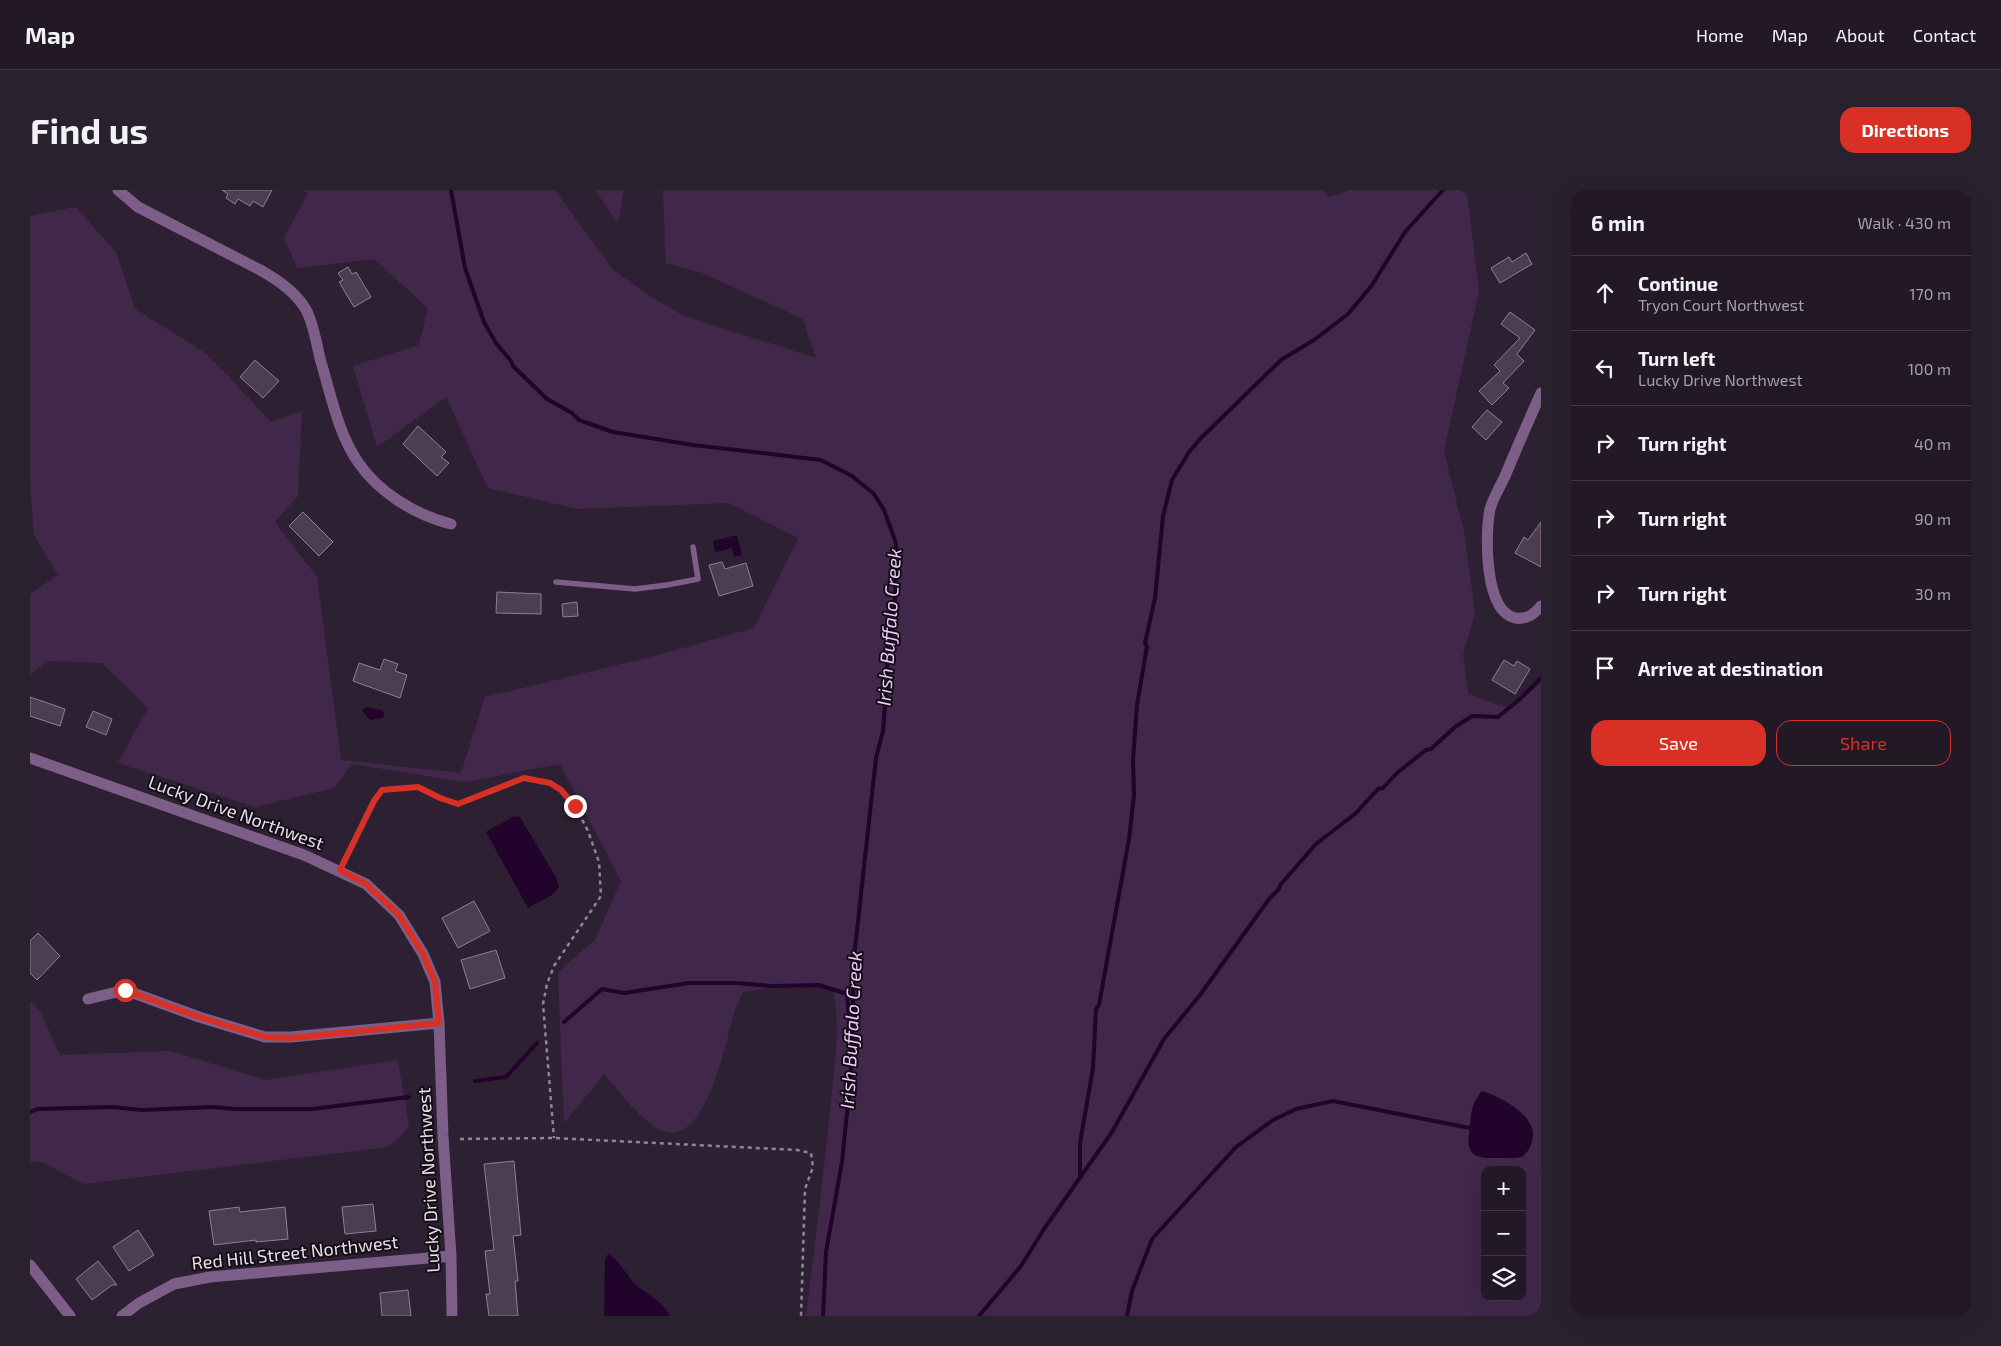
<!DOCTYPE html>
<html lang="en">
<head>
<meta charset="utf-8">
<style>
	:root { --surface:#221826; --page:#2a212e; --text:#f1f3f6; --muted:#a2a0a7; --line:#3f3743; --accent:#d93025 }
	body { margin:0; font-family:"Exo 2",sans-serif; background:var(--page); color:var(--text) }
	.controls { position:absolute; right:15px; bottom:15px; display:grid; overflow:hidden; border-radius:10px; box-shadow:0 5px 20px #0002 }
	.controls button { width:45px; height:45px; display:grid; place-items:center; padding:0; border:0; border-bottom:1px solid var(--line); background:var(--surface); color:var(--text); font:25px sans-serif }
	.stop { position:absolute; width:15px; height:15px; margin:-11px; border:4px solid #d93025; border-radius:50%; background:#fff }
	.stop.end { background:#d93025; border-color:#fff; box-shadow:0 1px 5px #0008 }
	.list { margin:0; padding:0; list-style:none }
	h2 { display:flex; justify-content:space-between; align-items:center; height:65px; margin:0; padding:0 20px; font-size:21px }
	h2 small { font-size:16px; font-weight:400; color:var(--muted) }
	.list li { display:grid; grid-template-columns:32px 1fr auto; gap:15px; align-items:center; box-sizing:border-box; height:75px; padding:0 20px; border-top:1px solid var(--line) }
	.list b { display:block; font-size:19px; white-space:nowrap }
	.list p { margin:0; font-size:16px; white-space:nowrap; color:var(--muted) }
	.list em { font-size:16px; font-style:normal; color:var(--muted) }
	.actions { display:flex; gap:10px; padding:15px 20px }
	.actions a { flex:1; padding:11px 0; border:1px solid var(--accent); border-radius:15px; text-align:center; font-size:18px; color:var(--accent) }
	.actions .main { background:var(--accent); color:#fff }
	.icon { flex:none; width:28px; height:28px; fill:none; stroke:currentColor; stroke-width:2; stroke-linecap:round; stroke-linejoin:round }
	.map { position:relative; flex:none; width:1511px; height:1126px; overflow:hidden; border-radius:15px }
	header { display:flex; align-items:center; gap:30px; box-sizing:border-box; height:70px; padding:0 25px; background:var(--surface); border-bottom:1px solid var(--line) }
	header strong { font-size:24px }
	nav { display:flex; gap:28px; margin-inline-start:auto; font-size:18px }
	.intro { display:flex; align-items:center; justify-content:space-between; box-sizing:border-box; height:120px; padding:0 30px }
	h1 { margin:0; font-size:35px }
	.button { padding:12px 22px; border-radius:15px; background:var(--accent); color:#fff; font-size:18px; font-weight:700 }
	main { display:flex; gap:30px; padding:0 30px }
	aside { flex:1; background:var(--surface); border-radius:15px; box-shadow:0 5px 20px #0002 }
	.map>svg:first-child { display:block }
	.green { fill:#41284a; fill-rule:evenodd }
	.water { fill:#21032b }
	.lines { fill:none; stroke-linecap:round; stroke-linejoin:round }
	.stream { stroke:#21032b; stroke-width:4 }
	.building { fill:#4c3d51; stroke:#8f7e95 }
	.path { stroke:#908594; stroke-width:2.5; stroke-dasharray:4 4; stroke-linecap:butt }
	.lane { stroke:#7c5e88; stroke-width:5.5 }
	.street { stroke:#7c5e88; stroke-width:11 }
	.route { stroke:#d93025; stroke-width:6 }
	.labels { text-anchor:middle; stroke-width:4; stroke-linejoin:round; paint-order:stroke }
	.street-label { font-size:18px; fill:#e7deea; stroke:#130d15 }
	.water-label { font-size:19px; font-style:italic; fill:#ecc7fa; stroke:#130d15 }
</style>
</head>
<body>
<header>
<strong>Map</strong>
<nav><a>Home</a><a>Map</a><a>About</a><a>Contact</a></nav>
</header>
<div class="intro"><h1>Find us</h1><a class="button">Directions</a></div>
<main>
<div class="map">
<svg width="1511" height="1126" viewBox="0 0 1511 1126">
	<rect width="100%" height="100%" fill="#2e2033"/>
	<path class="green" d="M 272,0 L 525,0 L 583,80 L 623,108 L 654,126 L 786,168 L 773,129 L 670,82 L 636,73 L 633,0 L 1293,0 L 1299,7 L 1320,0 L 1430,0 L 1437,4 L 1449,101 L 1414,261 L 1434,342 L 1445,423 L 1433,465 L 1438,504 L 1480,519 L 1511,493 L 1511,1126 L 776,1126 C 785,1054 794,983 801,911 C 804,878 812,828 802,797 L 756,795 L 713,802 C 710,808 706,815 704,823 C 697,848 676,955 635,942 C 613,934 589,901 574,884 L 534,933 L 528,782 L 565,750 L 591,691 L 530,574 L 434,592 L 322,574 L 304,598 L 225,617 L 88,573 L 118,518 L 72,473 L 19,471 L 0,485 L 0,404 L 28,385 L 4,345 L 0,293 L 0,26 L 45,17 L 86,62 L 105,119 L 174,162 L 198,186 L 241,232 L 272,221 L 268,306 L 245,332 L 287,387 L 311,570 L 431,583 L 455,507 L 621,467 L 724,438 L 768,348 L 699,313 L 548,319 L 458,298 L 416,207 L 347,257 L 323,176 L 389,155 L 398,118 L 344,69 L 267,78 L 254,47 L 278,4 ZM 1455,980 L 1492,980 L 1492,1107 L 1455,1107 Z
		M 565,0 L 594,0 L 588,33 Z
		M 0,811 L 10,821 L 30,865 L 141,861 L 235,890 L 368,870 L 379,936 L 368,949 L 357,957 L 54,994 L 12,972 L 0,972 Z"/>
	<path class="water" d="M 707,345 L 712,365 L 704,367 L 702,358 L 685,362 L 683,351 Z
		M 337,517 L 352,520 L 355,525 L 352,528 L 340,530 L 332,520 Z
		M 484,626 L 490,627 L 526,687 L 529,697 L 522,705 L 498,718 L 456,642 Z
		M 1452,901 C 1471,907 1504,924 1503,946 C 1502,955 1499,961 1493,966 C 1488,969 1480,968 1474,968 C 1454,968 1435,971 1439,944 C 1442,925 1439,916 1452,901 Z
		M 578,1064 C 590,1071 596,1084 605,1094 C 617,1105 633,1111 640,1126 L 574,1126 L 575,1069 Z"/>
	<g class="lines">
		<path class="stream" d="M 421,0 L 435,78 L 454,132 L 466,153 L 481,171 L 483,176 L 517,209 L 542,223 L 549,230 L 583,242 L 663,255 L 791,270 L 822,286 L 844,304 L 854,320 L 865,350 L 867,362 L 864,427 L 857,466 L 857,488 L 853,541 L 846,568 L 824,768 L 821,883 L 812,972 L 796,1062 L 793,1126
			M 534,832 L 572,799 L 594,803 L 659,793 L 707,793 L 741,796 L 789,795 L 817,804 L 820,837
			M 445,891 L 476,887 L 507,853
			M 0,922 L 8,919 L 82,917 L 112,920 L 183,917 L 205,919 L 282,919 L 379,907
			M 1050,988 L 1050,953 L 1063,878 L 1066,819 L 1069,815 L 1099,649 L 1104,605 L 1103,570 L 1107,515 L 1117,456 L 1115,453 L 1125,408 L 1133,326 L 1142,290 L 1159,262 L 1170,249 L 1251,170 L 1284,150 L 1318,124 L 1342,95 L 1375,42 L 1413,0
			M 949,1126 L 991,1076 L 1014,1039 L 1082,942 L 1134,849 L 1170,805 L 1239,709 L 1249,699 L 1251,694 L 1286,654 L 1326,623 L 1348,599 L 1353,598 L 1367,583 L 1396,560 L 1401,559 L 1425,537 L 1442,526 L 1468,527 L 1490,509 L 1511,488
			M 1097,1126 L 1102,1101 L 1122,1049 L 1206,957 L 1243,930 L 1266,919 L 1303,911 L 1445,939"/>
	</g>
	<path class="building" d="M 192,0 L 242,0 L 233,17 L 223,11 L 220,16 L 208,9 L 205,14 L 196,8 L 198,4 Z
		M 1496,63 L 1502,74 L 1470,93 L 1461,78 L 1479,67 L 1482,72 Z
		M 318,77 L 322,84 L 326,82 L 341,107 L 324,117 L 309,92 L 313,90 L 308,83 Z
		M 1480,122 L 1505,140 L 1487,164 L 1494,171 L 1473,193 L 1479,198 L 1462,215 L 1449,201 L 1470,181 L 1464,175 L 1490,148 L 1471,134 Z
		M 225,170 L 249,191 L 233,208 L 210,187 Z
		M 1457,220 L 1472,232 L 1456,250 L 1442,237 Z
		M 388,236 L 416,262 L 411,267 L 419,273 L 407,286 L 373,254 Z
		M 273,322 L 303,352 L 289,366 L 259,336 Z
		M 1511,332 L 1511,377 L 1485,363 L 1494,347 L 1498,350 Z
		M 692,372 L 695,379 L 716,373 L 723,396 L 689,406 L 679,375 Z
		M 467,402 L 511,404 L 511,424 L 466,423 Z
		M 547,412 L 548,426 L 533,427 L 532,414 Z
		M 354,469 L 368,474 L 365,481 L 377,485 L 370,508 L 323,491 L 329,473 L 350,480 Z
		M 1474,470 L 1484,476 L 1487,471 L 1500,479 L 1485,504 L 1462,490 Z
		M 0,507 L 35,519 L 30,536 L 0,526 Z
		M 63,521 L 82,529 L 76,545 L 56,537 Z
		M 444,711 L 460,741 L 428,758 L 412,728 Z
		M 8,743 L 30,766 L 7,790 L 0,783 L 0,751 Z
		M 466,760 L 475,788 L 440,799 L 431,770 Z
		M 484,971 L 491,1045 L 483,1046 L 488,1091 L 485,1091 L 488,1126 L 459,1126 L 456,1104 L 460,1104 L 455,1061 L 464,1060 L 454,974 Z
		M 343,1014 L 346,1041 L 315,1044 L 312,1017 Z
		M 209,1017 L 210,1022 L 255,1017 L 258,1049 L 226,1052 L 226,1050 L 184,1055 L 179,1021 Z
		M 108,1040 L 124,1065 L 99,1081 L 83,1057 Z
		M 68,1071 L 87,1095 L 82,1095 L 62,1110 L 46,1089 Z
		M 378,1100 L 381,1126 L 352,1126 L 350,1103 Z"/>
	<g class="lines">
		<path class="path" d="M 349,603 L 352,599 L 388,597 L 410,608 L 428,614 L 493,588 L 520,593 L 531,600 L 545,616 L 558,641 L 569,672 L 571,706 L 524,776 L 517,794 L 513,814 L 524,948
			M 430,949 L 524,948 L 767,960 L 781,963 L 783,977 L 775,999 L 771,1126"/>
		<path class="lane" d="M 526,392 L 605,399 L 637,395 L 668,389 L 663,357
			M 310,680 L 344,611"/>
		<path class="street" d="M 88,0 L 108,17 L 232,81 C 249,91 264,101 275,118 C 283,130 287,157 291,172 C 301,205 308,243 328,272 C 348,302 385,325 421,334
			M 1511,203 C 1499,230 1487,257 1476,284 C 1471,295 1463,308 1460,319 C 1455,344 1454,421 1485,428 C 1497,430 1504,424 1511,416
			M 0,568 L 274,665 L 336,694 L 369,725 L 393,764 L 405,792 L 409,833 L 413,946 L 421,1066 L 422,1126
			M 58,809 L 95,800 L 169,827 L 235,847 L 261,847 L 409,833
			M 0,1075 L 40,1126
			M 92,1126 L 109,1113 L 144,1094 L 180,1087 L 421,1066"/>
	</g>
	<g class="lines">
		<path class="route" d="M 95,800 L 169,827 L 235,847 L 261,848 L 409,833 L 405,792 L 393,764 L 369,725 L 336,694 L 310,680 L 344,611 L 352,600 L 388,597 L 410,608 L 428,614 L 494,588 L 520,593 L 531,600 L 545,616"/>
	</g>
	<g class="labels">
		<g class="street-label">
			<text transform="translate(206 623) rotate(20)" y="6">Lucky Drive Northwest</text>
			<text transform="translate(399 990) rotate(-93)" y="6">Lucky Drive Northwest</text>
			<text transform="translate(265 1063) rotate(-6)" y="6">Red Hill Street Northwest</text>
		</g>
		<g class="water-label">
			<text transform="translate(859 437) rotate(-86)" y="7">Irish Buffalo Creek</text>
			<text transform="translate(821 840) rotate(-87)" y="7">Irish Buffalo Creek</text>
		</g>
	</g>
</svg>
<div class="controls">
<button>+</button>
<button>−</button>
<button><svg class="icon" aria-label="layers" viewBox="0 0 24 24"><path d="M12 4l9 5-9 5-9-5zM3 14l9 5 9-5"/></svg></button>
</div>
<div class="stop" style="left:95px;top:800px"></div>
<div class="stop end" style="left:545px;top:616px"></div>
</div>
<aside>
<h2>6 min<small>Walk · 430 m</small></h2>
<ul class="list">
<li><svg class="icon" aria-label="ahead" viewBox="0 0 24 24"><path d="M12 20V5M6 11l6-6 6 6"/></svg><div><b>Continue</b><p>Tryon Court Northwest</p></div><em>170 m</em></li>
<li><svg class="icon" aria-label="left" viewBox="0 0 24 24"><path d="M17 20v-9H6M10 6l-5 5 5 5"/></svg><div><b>Turn left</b><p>Lucky Drive Northwest</p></div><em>100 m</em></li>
<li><svg class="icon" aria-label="right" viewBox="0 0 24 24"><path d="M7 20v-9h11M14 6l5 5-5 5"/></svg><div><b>Turn right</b></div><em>40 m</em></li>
<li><svg class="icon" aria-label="right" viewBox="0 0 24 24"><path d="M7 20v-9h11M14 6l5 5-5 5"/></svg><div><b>Turn right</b></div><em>90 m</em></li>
<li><svg class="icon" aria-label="right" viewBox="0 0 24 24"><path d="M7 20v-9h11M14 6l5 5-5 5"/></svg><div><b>Turn right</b></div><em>30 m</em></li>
<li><svg class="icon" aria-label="arrive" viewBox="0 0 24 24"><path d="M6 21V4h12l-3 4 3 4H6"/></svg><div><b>Arrive at destination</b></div></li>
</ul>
<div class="actions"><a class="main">Save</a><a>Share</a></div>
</aside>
</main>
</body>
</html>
